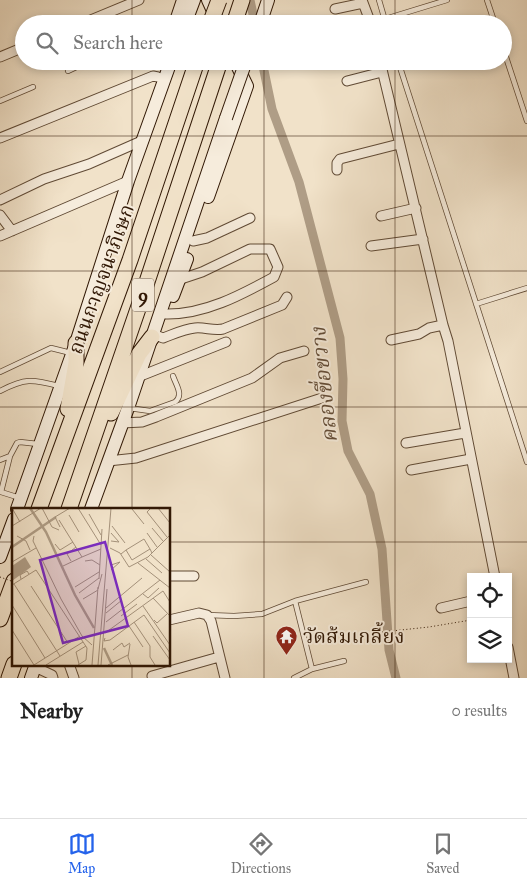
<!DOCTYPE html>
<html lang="en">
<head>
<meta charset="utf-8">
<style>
	:root { --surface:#fff; --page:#f6f6f6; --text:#222; --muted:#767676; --line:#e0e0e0; --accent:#2563eb }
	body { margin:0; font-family:"IM FELL Great Primer","Noto Serif Thai",serif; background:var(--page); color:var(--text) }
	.controls { position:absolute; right:15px; bottom:15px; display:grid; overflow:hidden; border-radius:0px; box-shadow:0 2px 8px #0003 }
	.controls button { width:45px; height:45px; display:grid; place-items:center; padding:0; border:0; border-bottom:1px solid var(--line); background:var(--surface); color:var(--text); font:25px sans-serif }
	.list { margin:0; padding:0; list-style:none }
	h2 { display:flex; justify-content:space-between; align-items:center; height:65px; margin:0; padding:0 20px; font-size:21px }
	h2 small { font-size:16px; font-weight:400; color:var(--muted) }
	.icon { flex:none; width:28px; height:28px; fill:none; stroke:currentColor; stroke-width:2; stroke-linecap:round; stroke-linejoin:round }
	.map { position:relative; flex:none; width:527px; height:678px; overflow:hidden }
	.search { position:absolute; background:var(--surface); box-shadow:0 2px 8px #0003; left:15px; right:15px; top:15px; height:55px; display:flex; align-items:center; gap:12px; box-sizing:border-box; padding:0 18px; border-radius:28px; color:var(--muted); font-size:19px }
	.sheet { height:140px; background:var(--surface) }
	nav { display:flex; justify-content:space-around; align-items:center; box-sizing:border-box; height:70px; border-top:1px solid var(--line); background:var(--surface); font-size:14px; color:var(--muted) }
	nav a { display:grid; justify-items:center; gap:2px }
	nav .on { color:var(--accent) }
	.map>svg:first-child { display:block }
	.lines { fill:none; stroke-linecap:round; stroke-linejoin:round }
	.canal { stroke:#af9d86; stroke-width:9 }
	.lane-casing { stroke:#604a35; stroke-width:6 }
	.street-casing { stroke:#604a35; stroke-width:11 }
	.secondary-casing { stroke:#301704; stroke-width:14 }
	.highway-casing { stroke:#301704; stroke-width:17 }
	.path { stroke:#301704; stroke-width:1; stroke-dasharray:1 2.5; stroke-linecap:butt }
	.lane { stroke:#f6ecdc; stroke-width:4.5 }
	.street { stroke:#f6ecdc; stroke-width:9 }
	.secondary { stroke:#f6ecdc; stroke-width:12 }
	.highway { stroke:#f1e2c9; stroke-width:15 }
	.secondary-bridge-casing { stroke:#301704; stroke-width:14; stroke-linecap:butt }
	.highway-bridge-casing { stroke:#301704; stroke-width:17; stroke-linecap:butt }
	.path-bridge { stroke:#301704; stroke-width:1; stroke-dasharray:1 2.5; stroke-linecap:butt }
	.secondary-bridge { stroke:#f6ecdc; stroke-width:12 }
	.highway-bridge { stroke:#f1e2c9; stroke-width:15 }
	.grid { fill:none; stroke:#301704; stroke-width:1; stroke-opacity:0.55 }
	.labels { text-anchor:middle; stroke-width:4; stroke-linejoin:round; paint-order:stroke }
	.shield { fill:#f6ecdc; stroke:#6b5745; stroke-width:1 }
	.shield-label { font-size:19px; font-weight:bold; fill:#301704 }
	.street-label { font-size:20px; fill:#301704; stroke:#f6ecdc }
	.poi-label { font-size:20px; fill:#301704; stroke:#f6ecdc; text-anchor:start }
	.water-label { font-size:21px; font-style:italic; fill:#634d38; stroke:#f6ecdc }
	.inset-river { fill:none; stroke:#af9d86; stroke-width:2.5 }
	.inset-road { fill:none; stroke:#a4917a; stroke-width:1 }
	.view { fill:#7b2cbf; fill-opacity:0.15; stroke:#7b2cbf; stroke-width:2.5 }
	.inset-edge { fill:none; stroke:#301704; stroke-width:2.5 }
</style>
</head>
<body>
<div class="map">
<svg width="527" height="678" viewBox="0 0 527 678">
	<rect width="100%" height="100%" fill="#f1e2c9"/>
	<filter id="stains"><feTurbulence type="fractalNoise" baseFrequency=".004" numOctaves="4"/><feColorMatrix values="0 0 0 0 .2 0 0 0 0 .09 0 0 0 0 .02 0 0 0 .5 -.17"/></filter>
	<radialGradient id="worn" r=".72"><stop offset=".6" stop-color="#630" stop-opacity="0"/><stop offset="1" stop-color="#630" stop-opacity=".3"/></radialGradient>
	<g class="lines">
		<path class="canal" d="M 250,0 L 255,24
			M 262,61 L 272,109 L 299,182 L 340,338 L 343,379 L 342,421 L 348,451 L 370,494 L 382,549 L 389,650 L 396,678"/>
		<defs>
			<path id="lane" d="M 379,0 L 386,24
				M 487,0 L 495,24
				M 385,19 L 447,0
				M 503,48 L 527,121
				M 398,61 L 527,462
				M 68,71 L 89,61
				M 0,101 L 33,87
				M 476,304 L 527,288
				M 0,372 L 51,348 L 71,353
				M 0,391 C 25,378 32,379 59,386
				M 129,408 L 150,411 L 175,402 C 184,395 176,385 173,376
				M 0,460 L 10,456
				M 20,498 L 1,492 L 10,456 L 17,443 L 20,442 L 38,444
				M 207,615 L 234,616 L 262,614 L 295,601 L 366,582
				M 312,669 L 344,661
				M 294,678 L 312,669 L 295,601"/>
			<path id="street" d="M 362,0 L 371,24
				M 335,9 L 363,3
				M 81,24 L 139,0
				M 0,57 L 24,47
				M 380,61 L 443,325 L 448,341 L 495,577
				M 347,81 L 382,72
				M 0,138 L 153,76 L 158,77
				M 337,170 L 337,163 L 340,159 L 399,144
				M 0,200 L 44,179 L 89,164 L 139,142
				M 0,215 L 12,231
				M 381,216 L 416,208
				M 0,236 L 128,181
				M 193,241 L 207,238 L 250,218
				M 371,246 L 423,239
				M 165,314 C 204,315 241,295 274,277 L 278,267 L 270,249 L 250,249 L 202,272 L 181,279
				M 153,334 L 163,338 C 174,334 184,329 195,328 C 205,327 213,331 223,329 L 282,305 L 287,297
				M 391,340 L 419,334 L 429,328 L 443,325
				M 138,377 L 226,342
				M 122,423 L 142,422 L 156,417 L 252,378 L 280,358 L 304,351
				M 406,443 L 465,433
				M 108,461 L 136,458 L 322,398
				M 411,470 L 471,459
				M 169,576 L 194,576
				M 441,608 L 471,601
				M 169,620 L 199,613 L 207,615 L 211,621 L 225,678
				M 508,647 L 514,678
				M 69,664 L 74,678
				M 35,667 L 52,675 L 53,678
				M 152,676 L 219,657"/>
			<path id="secondary" d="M 208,0 L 219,24
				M 175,24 L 183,0
				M 185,24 L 194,0
				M 260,24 L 268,0
				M 208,197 L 247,86 L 235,61
				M 173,296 L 187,259
				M 17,509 L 76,343 L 128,181 L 171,61
				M 91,509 L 128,408 L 226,118
				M 0,557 L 14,519
				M 31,678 L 36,664"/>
			<path id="highway" d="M 234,24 L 242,0
				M 68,409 L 76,363 L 76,343
				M 111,413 L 139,354 L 152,337
				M 39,509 L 130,260 L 197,61
				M 69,509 L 140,303 L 220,61
				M 0,619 L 14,581
				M 9,678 L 14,664"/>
		</defs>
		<use href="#lane" class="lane-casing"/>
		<use href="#street" class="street-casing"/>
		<use href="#secondary" class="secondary-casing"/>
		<use href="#highway" class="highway-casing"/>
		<path class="path" d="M 382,632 L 429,627 L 471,620"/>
		<use href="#lane" class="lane"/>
		<use href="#street" class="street"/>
		<use href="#secondary" class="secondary"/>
		<use href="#highway" class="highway"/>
		<defs>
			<path id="secondary-bridge" d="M 226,118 L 246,61"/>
			<path id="highway-bridge" d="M 210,24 L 219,0"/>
		</defs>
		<use href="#secondary-bridge" class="secondary-bridge-casing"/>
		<use href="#highway-bridge" class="highway-bridge-casing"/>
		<path class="path-bridge" d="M 0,577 L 14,582"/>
		<use href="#secondary-bridge" class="secondary-bridge"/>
		<use href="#highway-bridge" class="highway-bridge"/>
	</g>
	<path class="grid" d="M 132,0 L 132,24M 264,0 L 264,24M 395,0 L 395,24M 132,61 L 132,509M 264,61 L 264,678M 395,61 L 395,678M 0,136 L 527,136M 0,271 L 527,271M 0,407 L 527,407M 0,542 L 14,542M 169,542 L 527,542M 132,664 L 132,678"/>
	<defs>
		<symbol id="temple-pin" viewBox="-11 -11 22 30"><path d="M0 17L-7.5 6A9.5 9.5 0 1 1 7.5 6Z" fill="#8f2418" stroke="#f6ecdc"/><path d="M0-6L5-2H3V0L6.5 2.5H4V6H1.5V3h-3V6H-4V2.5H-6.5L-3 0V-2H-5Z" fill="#fff"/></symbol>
	</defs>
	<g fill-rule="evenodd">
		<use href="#temple-pin" x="274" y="624" width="25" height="34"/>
	</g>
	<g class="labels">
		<rect class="shield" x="132" y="278.5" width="22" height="33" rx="4"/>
		<g class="shield-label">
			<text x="143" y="302">9</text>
		</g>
		<g class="street-label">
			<text transform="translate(101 279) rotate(-70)" y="7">ถนนกาญจนาภิเษก</text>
		</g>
		<g class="poi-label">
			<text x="303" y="643">วัดส้มเกลี้ยง</text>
		</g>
		<g class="water-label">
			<text transform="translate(324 385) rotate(-96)" y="7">คลองขื่อขวาง</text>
		</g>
	</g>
	<g transform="translate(12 508)">
		<rect width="158" height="158" fill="#f1e2c9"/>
		<path d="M 13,49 L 19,59 L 0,73 L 0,58 Z" fill="#af9d86"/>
		<path class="inset-river" d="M 18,0 L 34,24 L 63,87 L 82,120M 0,39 L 44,9M 92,140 L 100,157"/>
		<path class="inset-road" d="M 0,0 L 8,14M 30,0 L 40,19 L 47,22M 66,0 L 89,37M 139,0 L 135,4 L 155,29M 146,0 L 158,15M 120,1 L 132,16M 77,6 L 89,27M 57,7 L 67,24M 47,12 L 70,49 L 89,41M 0,18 L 29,0M 100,18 L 113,35M 48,19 L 43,9 L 58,0M 140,20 L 151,33M 135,25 L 145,39M 5,28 L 14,33 L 18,42M 22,28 L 21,33 L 49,91 L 70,128 L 80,137M 99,33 L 107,34 L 99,25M 43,36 L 48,42 L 61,34M 98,40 L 108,45 L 117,59 L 136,49 L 158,27M 114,42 L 132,31 L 138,41M 109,46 L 114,42 L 120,52 L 138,41 L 140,45M 139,47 L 158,64M 134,51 L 150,65M 59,53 L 55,46 L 64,39M 73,53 L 80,52 L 88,57M 0,54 L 24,40M 126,55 L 158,80M 99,57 L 108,54 L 99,62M 51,58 L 70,49M 9,71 L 8,67 L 15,63 L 17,66M 87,71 L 90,21M 2,76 L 48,148M 0,77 L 24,62 L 75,140 L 74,152 L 66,157M 19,78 L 56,135M 63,79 L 87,64M 86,81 L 90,66M 67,85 L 87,70M 131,86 L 136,90 L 147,80M 141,90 L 158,108M 71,91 L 86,82M 0,97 L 33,150M 131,98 L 158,137M 94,100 L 130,70M 94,105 L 110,92M 109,108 L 125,96M 142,112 L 145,115 L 155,106M 94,114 L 148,72M 122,114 L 138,138 L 138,149 L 143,157M 117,118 L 131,139M 0,122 L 22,157M 93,125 L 151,83 L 158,94M 141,128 L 158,152M 93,130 L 92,133 L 98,132 L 132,107 L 158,145M 118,136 L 116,149 L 119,157M 101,142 L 110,135 L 112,139 L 118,135M 67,156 L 64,144 L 74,138M 22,157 L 68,128M 34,157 L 71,134M 80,157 L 86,79M 86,157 L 99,0M 89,157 L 95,81M 96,157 L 116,147"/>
		<path class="view" d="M 93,34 L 116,118 L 51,135 L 28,52 Z"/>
		<rect width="158" height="158" class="inset-edge"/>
	</g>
	<rect width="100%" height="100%" filter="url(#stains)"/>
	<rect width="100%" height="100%" fill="url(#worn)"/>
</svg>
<div class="controls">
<button><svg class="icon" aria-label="locate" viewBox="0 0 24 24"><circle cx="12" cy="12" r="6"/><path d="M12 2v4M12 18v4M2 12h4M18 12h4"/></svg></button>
<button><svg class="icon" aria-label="layers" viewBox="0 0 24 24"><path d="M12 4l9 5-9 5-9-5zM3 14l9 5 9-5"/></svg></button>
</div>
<div class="search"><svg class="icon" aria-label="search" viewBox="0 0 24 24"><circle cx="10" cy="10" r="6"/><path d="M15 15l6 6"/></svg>Search here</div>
</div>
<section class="sheet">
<h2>Nearby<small>0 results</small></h2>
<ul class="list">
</ul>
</section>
<nav>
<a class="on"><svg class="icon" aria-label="map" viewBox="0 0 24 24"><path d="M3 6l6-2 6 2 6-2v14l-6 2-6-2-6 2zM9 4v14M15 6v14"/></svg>Map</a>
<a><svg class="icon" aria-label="directions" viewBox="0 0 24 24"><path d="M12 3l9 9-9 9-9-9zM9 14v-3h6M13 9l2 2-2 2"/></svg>Directions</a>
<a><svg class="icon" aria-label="saved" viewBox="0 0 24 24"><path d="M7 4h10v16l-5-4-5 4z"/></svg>Saved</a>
</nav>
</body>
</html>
